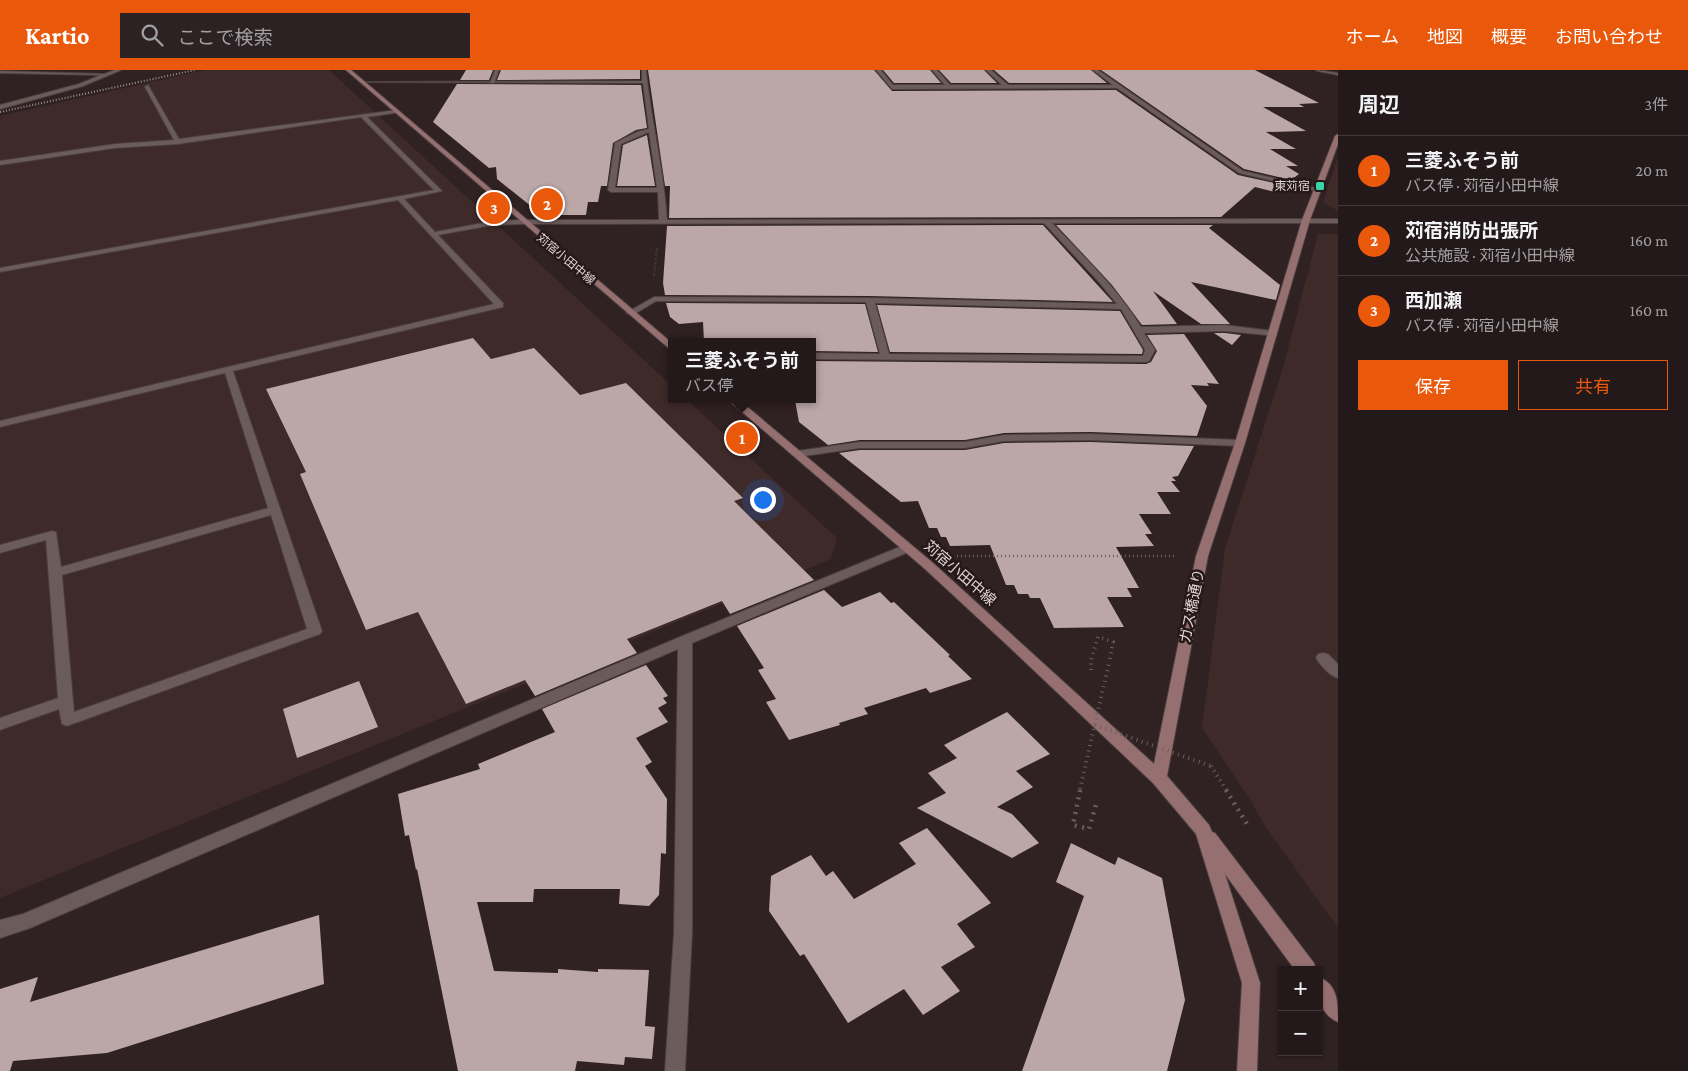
<!DOCTYPE html>
<html lang="ja">
<head>
<meta charset="utf-8">
<style>
	:root { --surface:#24191a; --page:#2c2223; --text:#f1f3f6; --muted:#a3a0a2; --line:#413839; --accent:#ea580c }
	body { margin:0; font-family:"Crimson Pro","Noto Sans JP",serif; background:var(--page); color:var(--text) }
	.controls { position:absolute; right:15px; bottom:15px; display:grid; overflow:hidden; border-radius:0px; box-shadow:0 1px 4px #0004 }
	.controls button { width:45px; height:45px; display:grid; place-items:center; padding:0; border:0; border-bottom:1px solid var(--line); background:var(--surface); color:var(--text); font:25px sans-serif }
	.you { position:absolute; left:762px; top:429px; width:18px; height:18px; margin:-12px; border:4px solid #fff; border-radius:50%; background:#1a73e8; box-shadow:0 0 0 8px #1a73e833 }
	.badge { display:grid; place-items:center; width:32px; height:32px; border-radius:50%; background:var(--accent); color:#fff; font-size:16px; font-weight:700 }
	.pin { position:absolute; translate:-50% -50%; border:2px solid #fff; box-shadow:0 1px 5px #0006 }
	.popup { position:absolute; left:668px; top:268px; width:148px; height:65px; box-sizing:border-box; display:grid; place-content:center; border-radius:0px; background:var(--surface); filter:drop-shadow(0 1px 4px #0005); font-size:16px; white-space:nowrap; color:var(--muted) }
	.popup b { font-size:19px; color:var(--text) }
	.popup::after { content:''; position:absolute; left:50%; top:100%; margin-left:-10px; border:10px solid transparent; border-top-color:var(--surface) }
	.list { margin:0; padding:0; list-style:none }
	h2 { display:flex; justify-content:space-between; align-items:center; height:65px; margin:0; padding:0 20px; font-size:21px }
	h2 small { font-size:16px; font-weight:400; color:var(--muted) }
	.list li { display:grid; grid-template-columns:32px 1fr auto; gap:15px; align-items:center; box-sizing:border-box; height:70px; padding:0 20px; border-top:1px solid var(--line) }
	.list b { display:block; font-size:19px; white-space:nowrap }
	.list p { margin:0; font-size:16px; white-space:nowrap; color:var(--muted) }
	.list em { font-size:16px; font-style:normal; color:var(--muted) }
	.actions { display:flex; gap:10px; padding:15px 20px }
	.actions a { flex:1; padding:11px 0; border:1px solid var(--accent); border-radius:0px; text-align:center; font-size:18px; color:var(--accent) }
	.actions .main { background:var(--accent); color:#fff }
	.icon { flex:none; width:28px; height:28px; fill:none; stroke:currentColor; stroke-width:2; stroke-linecap:round; stroke-linejoin:round }
	.map { position:relative; flex:none; width:1338px; height:1001px; overflow:hidden }
	header { display:flex; align-items:center; gap:30px; box-sizing:border-box; height:70px; padding:0 25px; background:var(--accent); color:#fff }
	header strong { font-size:24px }
	nav { display:flex; gap:28px; margin-inline-start:auto; font-size:18px }
	.search { width:350px; height:45px; background:var(--page); display:flex; align-items:center; gap:12px; box-sizing:border-box; padding:0 18px; border-radius:0px; color:var(--muted); font-size:19px }
	main { display:flex }
	aside { flex:1; background:var(--surface) }
	.map>svg:first-child { display:block }
	.built { fill:#3f2a2a }
	.building { fill:#bba7a8 }
	.lines { fill:none; stroke-linecap:round; stroke-linejoin:round }
	.lane-casing { stroke:#4b3f3f; stroke-width:2 }
	.street-casing { stroke:#4b3f3f; stroke-width:2 }
	.secondary-casing { stroke:#4b3f3f; stroke-width:2 }
	.path-far3 { stroke:#6c5e5f; stroke-width:2; stroke-dasharray:0.5 2; stroke-linecap:butt }
	.path-far2 { stroke:#6c5e5f; stroke-width:2.5; stroke-dasharray:1 3; stroke-linecap:butt }
	.path-far1 { stroke:#6c5e5f; stroke-width:4; stroke-dasharray:1 4.5; stroke-linecap:butt }
	.path { stroke:#6c5e5f; stroke-width:4.5; stroke-dasharray:2 5.5; stroke-linecap:butt }
	.lane { fill:#6c5b5b; fill-rule:evenodd }
	.street { fill:#6c5b5b; fill-rule:evenodd }
	.secondary { fill:#967071; fill-rule:evenodd }
	.rail { stroke:#9e9292; stroke-width:2; stroke-dasharray:1 2; stroke-linecap:butt }
	.path-bridge { stroke:#6c5e5f; stroke-width:4; stroke-dasharray:1 4.5; stroke-linecap:butt }
	.poi-dot { fill:#3ad4a5; stroke:#261818; stroke-width:2 }
	.labels { text-anchor:middle; stroke-width:5; stroke-linejoin:round; paint-order:stroke }
	.far-poi-label { font-size:12px; fill:#ded4d4; stroke:#261818; text-anchor:end }
	.far-street-label { font-size:12px; fill:#ded4d4; stroke:#261818 }
	.street-label { font-size:15px; fill:#ded4d4; stroke:#261818 }
</style>
</head>
<body>
<header>
<strong>Kartio</strong>
<div class="search"><svg class="icon" aria-label="search" viewBox="0 0 24 24"><circle cx="10" cy="10" r="6"/><path d="M15 15l6 6"/></svg>ここで検索</div>
<nav><a>ホーム</a><a>地図</a><a>概要</a><a>お問い合わせ</a></nav>
</header>
<main>
<div class="map">
<svg width="1338" height="1001" viewBox="0 0 1338 1001">
	<rect width="100%" height="100%" fill="#302122"/>
	<path class="built" d="M 205,0 L 329,0 L 672,316 L 672,329 L 686,329 L 837,468 L 831,489 L 0,828 L 0,46 Z
		M 1338,87 L 1338,141 L 1323,132 Z
		M 1318,164 L 1338,164 L 1338,858 L 1267,759 L 1249,728 L 1202,658 L 1225,478 L 1282,301 Z"/>
	<path class="building" d="M 466,0 L 493,0 L 489,10 L 460,10 Z
		M 501,0 L 640,0 L 640,9 L 497,10 Z
		M 648,0 L 874,0 L 892,21 L 1116,20 L 1238,105 L 1284,115 L 1275,122 L 1255,117 L 1221,147 L 669,148 L 670,116 L 665,116 Z
		M 883,0 L 930,0 L 941,13 L 894,13 Z
		M 939,0 L 984,0 L 997,13 L 951,13 Z
		M 994,0 L 1091,0 L 1107,13 L 1009,13 Z
		M 1101,0 L 1255,0 L 1319,33 L 1299,34 L 1304,37 L 1263,37 L 1306,61 L 1266,62 L 1296,79 L 1270,79 L 1298,96 L 1286,96 L 1299,104 L 1291,110 L 1244,99 Z
		M 457,14 L 641,15 L 647,58 L 636,60 L 613,73 L 607,116 L 601,116 L 598,132 L 588,132 L 586,145 L 542,145 L 497,109 L 496,97 L 489,98 L 433,52 Z
		M 647,65 L 655,116 L 617,116 L 623,75 Z
		M 1043,155 L 1113,232 L 870,226 L 665,225 L 663,213 L 667,156 Z
		M 1056,155 L 1213,155 L 1209,158 L 1280,215 L 1276,230 L 1191,212 L 1230,254 L 1201,254 L 1153,221 L 1177,254 L 1142,255 L 1112,215 Z
		M 666,233 L 865,234 L 878,282 L 812,281 L 812,272 L 704,272 L 703,252 L 679,254 L 670,247 Z
		M 877,235 L 1120,241 L 1143,280 L 1142,284 L 890,282 Z
		M 1214,263 L 1225,263 L 1241,265 L 1232,275 Z
		M 1184,264 L 1219,314 L 1207,313 L 1209,316 L 1191,315 L 1207,336 L 1197,366 L 1091,362 L 1004,363 L 965,370 L 860,370 L 828,375 L 799,352 L 795,330 L 780,329 L 812,329 L 812,291 L 1146,294 L 1151,292 L 1157,281 L 1147,265 Z
		M 473,268 L 491,289 L 534,278 L 580,325 L 626,313 L 743,428 L 734,431 L 814,510 L 730,544 L 722,531 L 627,569 L 637,583 L 535,626 L 525,610 L 466,634 L 418,542 L 366,560 L 300,404 L 306,402 L 266,319 Z
		M 1091,372 L 1194,376 L 1178,406 L 1172,407 L 1176,411 L 1171,411 L 1180,422 L 1157,422 L 1171,444 L 1139,444 L 1152,464 L 1145,464 L 1154,476 L 1116,477 L 1139,518 L 1127,518 L 1132,527 L 1107,527 L 1124,557 L 1054,558 L 1040,528 L 1030,528 L 1028,524 L 1018,524 L 1014,515 L 1006,515 L 990,475 L 950,476 L 946,467 L 941,467 L 937,458 L 929,458 L 918,431 L 901,432 L 839,383 L 860,380 L 965,380 L 1004,373 Z
		M 824,520 L 842,537 L 880,522 L 891,533 L 894,532 L 950,585 L 948,586 L 972,609 L 930,623 L 926,618 L 864,638 L 868,644 L 839,653 L 840,655 L 789,670 L 766,632 L 776,629 L 758,600 L 764,598 L 737,556 Z
		M 646,595 L 668,626 L 663,628 L 667,633 L 658,638 L 668,652 L 636,668 L 652,692 L 645,696 L 667,729 L 666,784 L 661,783 L 659,825 L 649,836 L 619,834 L 620,819 L 534,819 L 533,832 L 477,832 L 494,901 L 558,903 L 558,899 L 598,902 L 598,899 L 649,900 L 645,956 L 655,957 L 652,989 L 625,987 L 624,995 L 577,991 L 575,1001 L 458,1001 L 417,799 L 416,800 L 409,765 L 405,766 L 398,724 L 480,699 L 478,694 L 555,662 L 542,639 Z
		M 359,611 L 378,657 L 297,688 L 283,639 Z
		M 1007,642 L 1050,684 L 1016,701 L 1033,717 L 997,737 L 1012,744 L 1039,773 L 1012,788 L 917,738 L 946,723 L 928,703 L 957,688 L 944,675 Z
		M 927,758 L 991,833 L 957,854 L 975,877 L 941,897 L 960,921 L 923,945 L 904,919 L 848,953 L 804,884 L 800,886 L 769,841 L 771,806 L 811,785 L 826,806 L 833,801 L 854,829 L 916,794 L 899,773 Z
		M 1071,773 L 1115,795 L 1118,787 L 1162,808 L 1185,930 L 1167,1001 L 1022,1001 L 1084,826 L 1056,812 Z
		M 319,845 L 324,914 L 107,983 L 13,991 L 10,1001 L 0,1001 L 0,919 L 38,907 L 30,932 Z"/>
	<g class="lines">
		<defs>
			<path id="lane" d="M 495,0 L 499,0 L 494,13 L 490,13 Z
				M 148,15 L 179,69 L 397,40 L 395,43 L 367,47 L 442,121 L 404,129 L 435,162 L 493,151 L 523,150 L 527,152 L 523,154 L 493,155 L 438,165 L 503,233 L 503,237 L 233,301 L 322,561 L 320,564 L 67,656 L 62,654 L 59,639 L 0,660 L 0,648 L 58,628 L 46,470 L 0,483 L 0,475 L 52,461 L 56,462 L 61,497 L 268,438 L 225,303 L 0,357 L 0,351 L 494,234 L 398,130 L 0,202 L 0,198 L 434,120 L 361,47 L 178,74 L 115,78 L 0,95 L 0,91 L 115,74 L 174,70 L 145,17 ZM 271,445 L 307,559 L 74,642 L 62,505 Z
				M 1091,364 L 1240,370 L 1245,373 L 1240,376 L 1091,370 L 1004,371 L 965,378 L 860,378 L 797,387 L 792,384 L 797,381 L 860,372 L 965,372 L 1004,365 Z
				M 1323,583 L 1328,584 L 1338,594 L 1338,608 C 1330,606 1321,596 1316,588 L 1318,584 Z"/>
			<path id="street" d="M 115,0 L 121,0 L 83,16 L 0,39 L 0,35 L 79,14 L 101,5 L 0,3 L 0,1 L 104,4 Z
				M 642,0 L 646,0 C 651,51 664,100 667,150 L 1338,149 L 1338,153 L 1052,153 C 1084,187 1117,218 1141,257 L 1225,255 L 1273,261 L 1277,264 L 1276,266 L 1225,261 L 1144,263 L 1155,280 L 1149,291 L 1146,292 L 812,289 L 812,283 L 880,284 L 866,232 L 656,231 L 633,245 L 626,243 L 654,227 L 870,228 L 1117,234 L 1099,212 L 1044,153 L 520,154 L 520,150 L 659,150 L 658,122 L 611,122 L 608,120 L 615,73 L 637,62 L 649,59 L 643,13 L 360,12 L 642,11 ZM 649,62 L 657,118 L 615,118 L 621,74 ZM 875,233 L 1121,239 L 1145,280 L 1143,286 L 889,284 Z
				M 876,0 L 881,0 L 893,15 L 945,15 L 932,0 L 937,0 L 950,15 L 1002,15 L 986,0 L 991,0 L 1008,15 L 1113,15 L 1093,0 L 1098,0 L 1243,101 L 1320,119 L 1317,121 L 1239,103 L 1117,18 L 892,19 Z
				M 1316,0 L 1338,3 L 1338,5 L 1318,1 Z
				M 907,474 L 913,478 L 911,481 L 692,573 L 692,863 L 685,1001 L 665,1001 L 674,863 L 678,579 L 30,858 L 0,868 L 0,850 L 23,844 L 680,567 Z"/>
			<path id="secondary" d="M 346,0 L 351,0 L 672,273 L 672,281 Z
				M 1338,64 L 1338,74 L 1310,150 L 1245,373 L 1208,486 L 1167,706 L 1209,755 L 1212,762 L 1215,763 L 1314,893 L 1316,900 L 1295,900 L 1225,804 L 1260,913 L 1257,1001 L 1237,1001 L 1242,913 L 1196,764 L 1153,713 L 1006,574 L 925,499 L 727,329 L 738,329 L 933,493 L 1154,694 L 1196,486 L 1235,373 L 1302,150 L 1335,66 Z
				M 1319,907 C 1338,915 1338,933 1338,952 C 1318,943 1319,925 1319,907 Z"/>
		</defs>
		<use href="#lane" class="lane-casing"/>
		<use href="#street" class="street-casing"/>
		<use href="#secondary" class="secondary-casing"/>
		<path class="path-far3" d="M 654,206 L 657,176"/>
		<path class="path-far2" d="M 957,486 L 1176,486"/>
		<path class="path-far1" d="M 1091,600 L 1091,590 L 1098,567 L 1113,572 L 1109,593
			M 1211,696 L 1227,721
			M 1080,721 L 1080,719"/>
		<path class="path" d="M 1080,720 L 1073,755 L 1089,759 L 1097,731
			M 1226,720 L 1247,754"/>
		<use href="#lane" class="lane"/>
		<use href="#street" class="street"/>
		<use href="#secondary" class="secondary"/>
		<path class="rail" d="M 0,42 L 195,0"/>
		<path class="path-bridge" d="M 1095,655 L 1211,696
			M 1080,719 L 1109,593"/>
	</g>
	<rect class="poi-dot" x="1315" y="111" width="10" height="10" rx="2.5"/>
	<g class="labels">
		<g class="far-poi-label">
			<text x="1310" y="120">東苅宿</text>
		</g>
		<g class="far-street-label">
			<text transform="translate(566 189) rotate(40)" y="4">苅宿小田中線</text>
		</g>
		<g class="street-label">
			<text transform="translate(960 503) rotate(41)" y="5">苅宿小田中線</text>
			<text transform="translate(1192 536) rotate(-79)" y="5">ガス橋通り</text>
		</g>
	</g>
</svg>
<div class="controls">
<button>+</button>
<button>−</button>
</div>
<div class="you"></div>
<div class="pin badge" style="left:742px;top:368px">1</div>
<div class="popup"><b>三菱ふそう前</b>バス停</div>
<div class="pin badge" style="left:547px;top:134px">2</div>
<div class="pin badge" style="left:494px;top:138px">3</div>
</div>
<aside>
<h2>周辺<small>3件</small></h2>
<ul class="list">
<li><span class="badge">1</span><div><b>三菱ふそう前</b><p>バス停 · 苅宿小田中線</p></div><em>20 m</em></li>
<li><span class="badge">2</span><div><b>苅宿消防出張所</b><p>公共施設 · 苅宿小田中線</p></div><em>160 m</em></li>
<li><span class="badge">3</span><div><b>西加瀬</b><p>バス停 · 苅宿小田中線</p></div><em>160 m</em></li>
</ul>
<div class="actions"><a class="main">保存</a><a>共有</a></div>
</aside>
</main>
</body>
</html>
